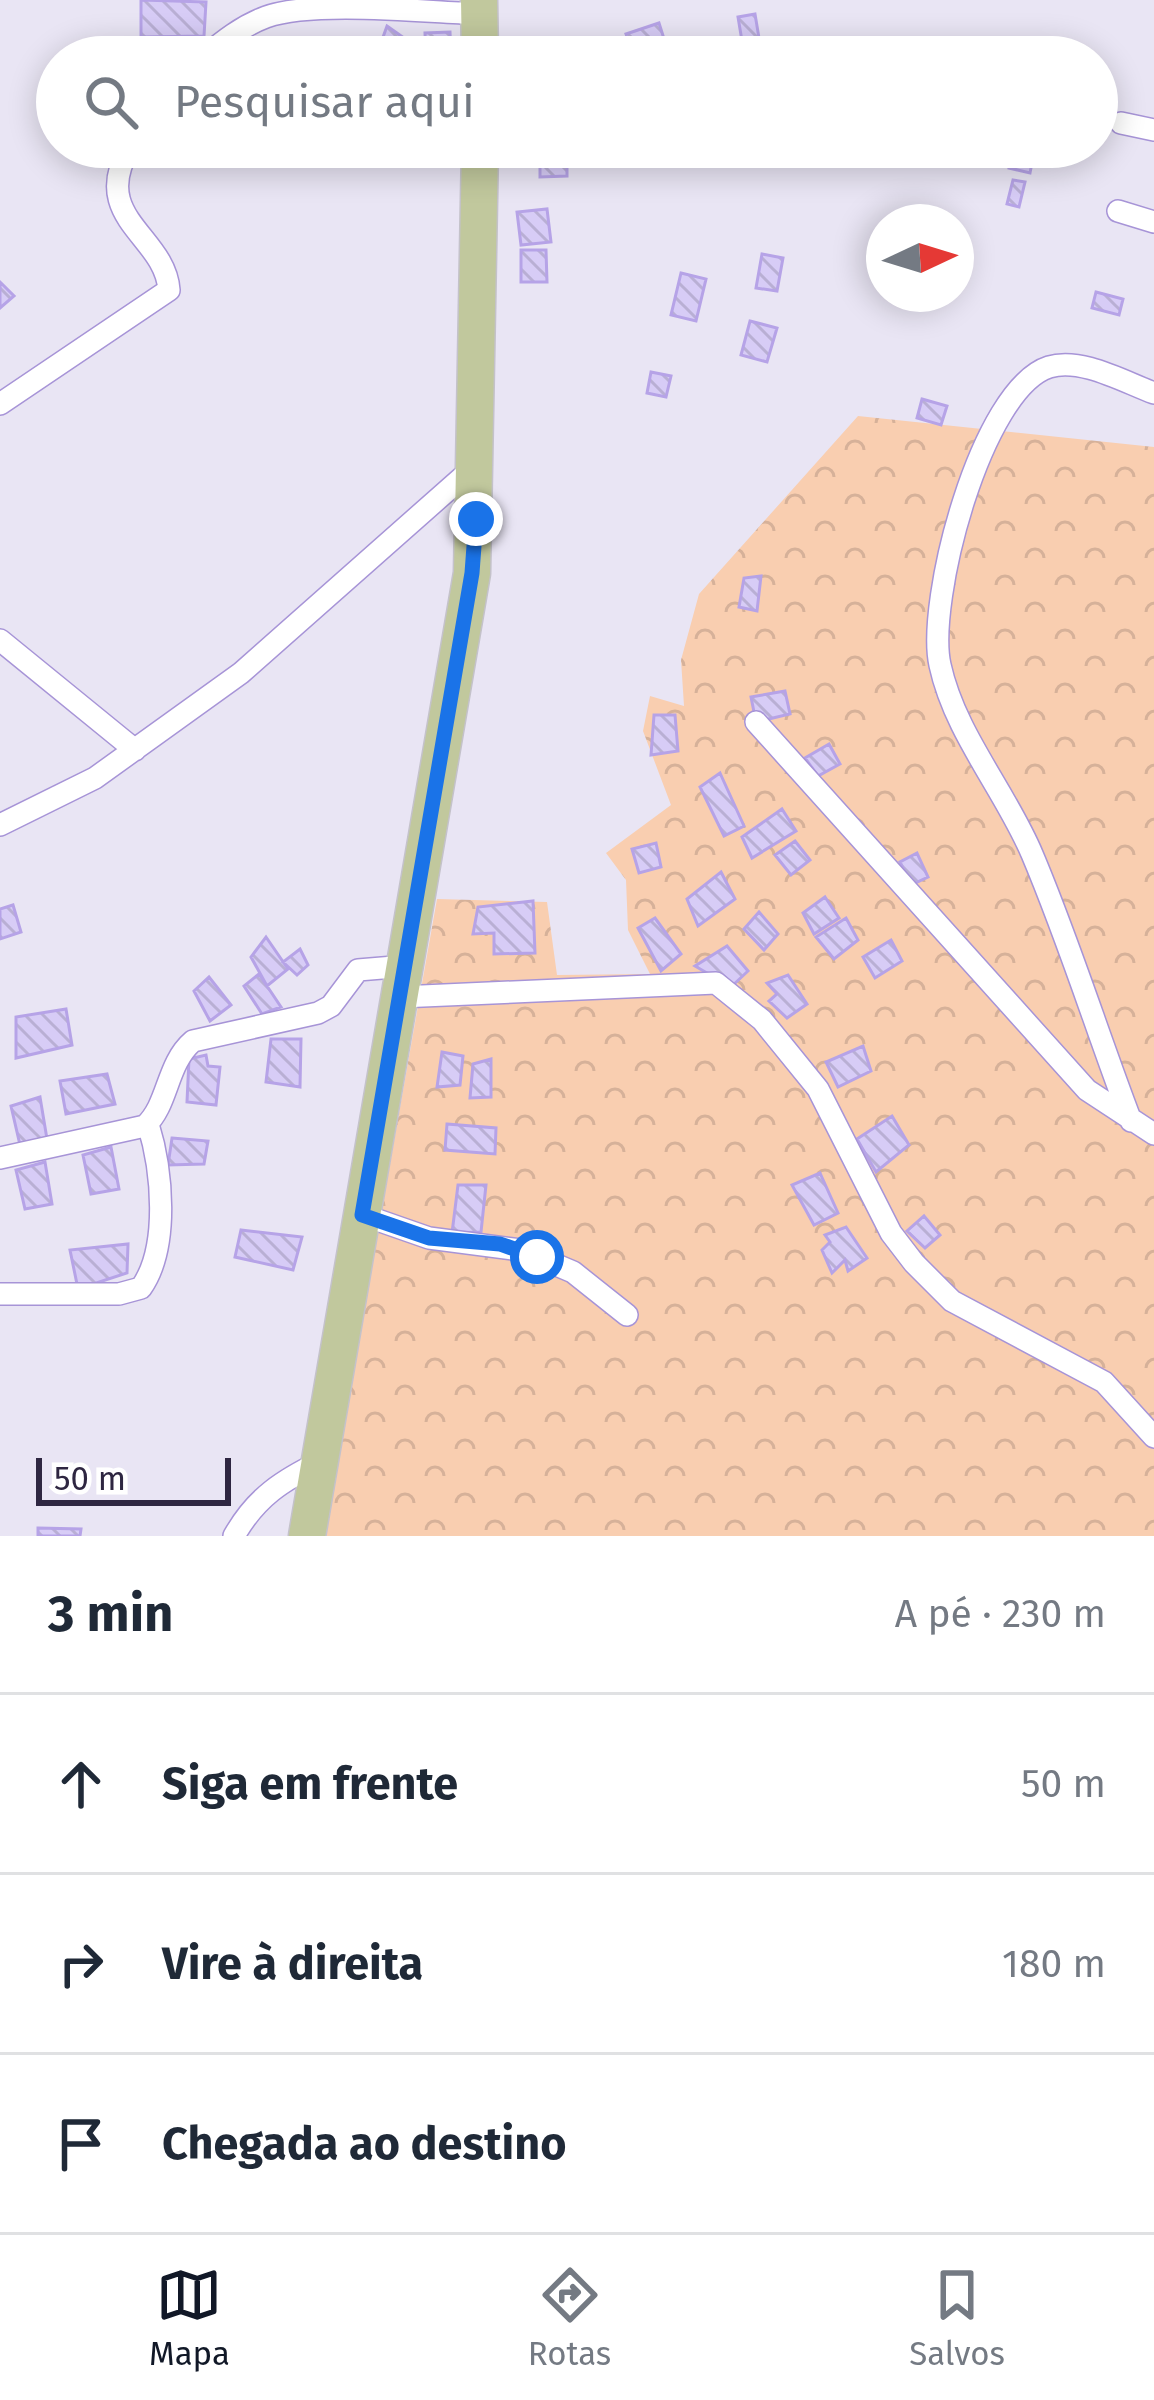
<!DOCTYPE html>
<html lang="pt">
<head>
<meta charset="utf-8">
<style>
	:root { --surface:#fff; --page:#f6f6f7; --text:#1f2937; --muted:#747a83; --line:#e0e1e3; --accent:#111827 }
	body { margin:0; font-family:"Fira Sans",sans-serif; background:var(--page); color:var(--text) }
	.compass { position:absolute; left:866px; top:204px; width:108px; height:108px; border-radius:50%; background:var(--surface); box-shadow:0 6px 30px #0003; rotate:86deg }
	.scale { position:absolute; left:36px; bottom:30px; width:195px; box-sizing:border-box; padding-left:12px; border:6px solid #2e2641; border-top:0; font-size:33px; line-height:42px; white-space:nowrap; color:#2e2641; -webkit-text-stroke:9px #fff; paint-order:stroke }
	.stop { position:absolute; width:36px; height:36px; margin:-27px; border:9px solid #1a73e8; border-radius:50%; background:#fff }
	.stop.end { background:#1a73e8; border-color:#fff; box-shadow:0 3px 12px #0008 }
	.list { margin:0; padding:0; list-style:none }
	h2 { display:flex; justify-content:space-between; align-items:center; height:156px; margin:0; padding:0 48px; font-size:51px }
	h2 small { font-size:39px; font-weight:400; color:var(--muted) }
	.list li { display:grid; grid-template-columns:78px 1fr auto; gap:36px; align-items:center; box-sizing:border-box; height:180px; padding:0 48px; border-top:3px solid var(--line) }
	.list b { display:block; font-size:45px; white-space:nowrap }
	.list em { font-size:39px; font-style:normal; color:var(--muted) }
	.icon { flex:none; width:66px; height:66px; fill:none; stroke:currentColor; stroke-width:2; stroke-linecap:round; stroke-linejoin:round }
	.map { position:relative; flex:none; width:1154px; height:1536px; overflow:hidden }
	.search { position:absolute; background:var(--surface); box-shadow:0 6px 30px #0003; left:36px; right:36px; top:36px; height:132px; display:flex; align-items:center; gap:30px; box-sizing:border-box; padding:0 42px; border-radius:66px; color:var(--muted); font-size:45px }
	.sheet { height:696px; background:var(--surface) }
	nav { display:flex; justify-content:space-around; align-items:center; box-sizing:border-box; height:168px; border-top:3px solid var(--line); background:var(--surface); font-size:33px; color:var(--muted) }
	nav a { display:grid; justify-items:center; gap:6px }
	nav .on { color:var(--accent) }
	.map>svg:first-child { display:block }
	.forest { fill:url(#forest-crowns) }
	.building { fill:url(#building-back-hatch); stroke:#b6a3e7; stroke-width:3 }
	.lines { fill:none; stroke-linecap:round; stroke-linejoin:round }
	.street-casing { stroke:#a794d7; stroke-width:24 }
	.primary-casing { stroke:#c4c2ca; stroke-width:39 }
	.street { stroke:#fff; stroke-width:21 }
	.primary { stroke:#c1c89d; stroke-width:36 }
	.route { stroke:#1a73e8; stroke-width:15 }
</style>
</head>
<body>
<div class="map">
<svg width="1154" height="1536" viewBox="0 0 1154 1536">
	<defs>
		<pattern id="forest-crowns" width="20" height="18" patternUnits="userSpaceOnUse" patternTransform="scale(3)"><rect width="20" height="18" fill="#f9ceb0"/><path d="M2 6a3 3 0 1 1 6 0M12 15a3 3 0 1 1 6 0" fill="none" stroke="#d6b199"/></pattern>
		<pattern id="building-back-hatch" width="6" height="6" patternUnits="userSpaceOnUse" patternTransform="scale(3)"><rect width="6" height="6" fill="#d7ccf6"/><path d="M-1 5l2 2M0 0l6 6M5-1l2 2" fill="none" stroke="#b9afd4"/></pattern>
	</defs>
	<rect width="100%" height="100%" fill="#e9e5f4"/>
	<path class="forest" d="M 858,416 L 1154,447 L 1154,1536 L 324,1536 L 437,899 L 547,902 L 557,975 L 650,974 L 628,930 L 626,880 L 606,853 L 671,805 L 643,731 L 650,696 L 684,706 L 681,660 L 699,594 Z"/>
	<path class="building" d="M 141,0 L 206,2 L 204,36 L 141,37 Z
		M 755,14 L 759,38 L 742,41 L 738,17 Z
		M 659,23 L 665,42 L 633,53 L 626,34 Z
		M 387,26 L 411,43 L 403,57 L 382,40 Z
		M 450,32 L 451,57 L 426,57 L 425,33 Z
		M 311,147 L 334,147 L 328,160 Z
		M 540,147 L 567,147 L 567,176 L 540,177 Z
		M 1013,147 L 1035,147 L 1030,173 L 1009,168 Z
		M 1013,180 L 1025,182 L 1019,207 L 1007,204 Z
		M 547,209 L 551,242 L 521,245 L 517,212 Z
		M 521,250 L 546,250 L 547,282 L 521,282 Z
		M 762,254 L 783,258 L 777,291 L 756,288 Z
		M 681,273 L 706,279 L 696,321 L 671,315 Z
		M 0,282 L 14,296 L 0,308 Z
		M 1096,292 L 1123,299 L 1119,315 L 1092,308 Z
		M 750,321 L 777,328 L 767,362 L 741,355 Z
		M 651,372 L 671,376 L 666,397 L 647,393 Z
		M 922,399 L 947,406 L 941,425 L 917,418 Z
		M 761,576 L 757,611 L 739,607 L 744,578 Z
		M 785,691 L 790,714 L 756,722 L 751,697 Z
		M 654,715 L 675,715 L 678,751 L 651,755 Z
		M 829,744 L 840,764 L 818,776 L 805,758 Z
		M 720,773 L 744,826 L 724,836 L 700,787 Z
		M 782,809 L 796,831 L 752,858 L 742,837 Z
		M 795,841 L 810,860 L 791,875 L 775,855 Z
		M 656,843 L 661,867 L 639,873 L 632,849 Z
		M 917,853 L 928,877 L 911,885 L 900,862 Z
		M 721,872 L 735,899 L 698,926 L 687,899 Z
		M 825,897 L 839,918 L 814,934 L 803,913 Z
		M 533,901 L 535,953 L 494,954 L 494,933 L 473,934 L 478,907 Z
		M 13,905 L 21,932 L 0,939 L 0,909 Z
		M 759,912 L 778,934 L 764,950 L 744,929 Z
		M 655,918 L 681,954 L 661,971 L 638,928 Z
		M 846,918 L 858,940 L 834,959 L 816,937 Z
		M 266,937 L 288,969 L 267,986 L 251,957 Z
		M 891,940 L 902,961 L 875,978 L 863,957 Z
		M 727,946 L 748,971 L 731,987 L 695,966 Z
		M 300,949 L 308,965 L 297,975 L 283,962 Z
		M 259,974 L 281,1007 L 262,1014 L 244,986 Z
		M 788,975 L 807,1004 L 787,1018 L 769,1001 L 777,994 L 767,983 Z
		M 209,977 L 231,1005 L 210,1021 L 194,991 Z
		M 66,1009 L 72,1045 L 16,1058 L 16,1017 Z
		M 271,1039 L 301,1039 L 300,1087 L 266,1082 Z
		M 863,1046 L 871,1071 L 838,1087 L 826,1062 Z
		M 442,1052 L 463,1056 L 460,1085 L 437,1087 Z
		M 206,1055 L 208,1066 L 220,1067 L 216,1105 L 187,1102 L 189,1059 Z
		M 491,1059 L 491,1097 L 470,1098 L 473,1064 Z
		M 107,1074 L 115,1104 L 66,1114 L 60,1081 Z
		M 40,1097 L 47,1139 L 20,1145 L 11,1106 Z
		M 892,1116 L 909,1145 L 876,1172 L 857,1139 Z
		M 447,1124 L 496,1128 L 495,1154 L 445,1150 Z
		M 172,1138 L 208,1141 L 204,1164 L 168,1165 Z
		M 111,1147 L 119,1189 L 91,1194 L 83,1155 Z
		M 45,1162 L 52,1204 L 25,1209 L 16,1170 Z
		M 820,1173 L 838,1213 L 814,1225 L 792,1185 Z
		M 458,1185 L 486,1185 L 481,1232 L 452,1233 Z
		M 924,1216 L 940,1235 L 925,1248 L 907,1231 Z
		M 846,1227 L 867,1258 L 848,1271 L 845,1260 L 832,1273 L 822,1250 L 830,1242 L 825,1235 Z
		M 241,1230 L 302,1237 L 293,1270 L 235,1257 Z
		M 128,1244 L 127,1273 L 78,1289 L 70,1250 Z
		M 38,1528 L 81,1529 L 80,1536 L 38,1536 Z"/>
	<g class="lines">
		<defs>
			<path id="street" d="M 204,57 C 223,41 242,26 266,17 C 313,0 426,12 479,14
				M 1121,123 L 1154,130
				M 1118,211 L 1154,222
				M 0,404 L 169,290 C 165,235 88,218 130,147
				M 0,640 L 135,750
				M 756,722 L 1087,1090 L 1154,1134
				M 0,825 L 95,778 L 241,673 L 475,466
				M 400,997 L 716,983 L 762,1020 L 818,1089 L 891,1233 L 914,1263 L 952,1301 L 1104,1382 L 1154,1437
				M 1131,1121 C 1097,1032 1069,941 1032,854 C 1005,790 955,734 940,665 C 926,602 981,389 1049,367 C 1081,357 1124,382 1154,393
				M 0,1158 L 145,1126 C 169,1104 166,1064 193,1041 L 318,1013 L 331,1006 L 358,970 L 406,966
				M 363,1215 L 429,1238 L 521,1250 L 573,1272 L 627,1315
				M 0,1294 L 119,1294 L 141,1288 C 170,1247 162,1169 148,1124
				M 234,1536 C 256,1497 283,1480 322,1461"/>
			<path id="primary" d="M 479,0 L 480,57
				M 307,1536 L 472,573 L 480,147"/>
		</defs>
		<use href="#street" class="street-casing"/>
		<use href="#primary" class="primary-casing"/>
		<use href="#street" class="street"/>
		<use href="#primary" class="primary"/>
	</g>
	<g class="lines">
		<path class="route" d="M 476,519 L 472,573 L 362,1215 L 429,1238 L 500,1244 L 537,1257"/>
	</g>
</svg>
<svg class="compass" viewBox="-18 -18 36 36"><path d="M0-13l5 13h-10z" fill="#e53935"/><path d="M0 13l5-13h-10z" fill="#747a83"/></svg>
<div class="scale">50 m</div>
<div class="stop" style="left:537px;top:1257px"></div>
<div class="stop end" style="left:476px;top:519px"></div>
<div class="search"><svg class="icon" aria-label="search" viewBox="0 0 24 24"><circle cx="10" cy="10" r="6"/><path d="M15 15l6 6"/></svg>Pesquisar aqui</div>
</div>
<section class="sheet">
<h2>3 min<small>A pé · 230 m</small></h2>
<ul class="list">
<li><svg class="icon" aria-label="ahead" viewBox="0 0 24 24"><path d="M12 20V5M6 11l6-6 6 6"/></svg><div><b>Siga em frente</b></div><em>50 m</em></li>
<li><svg class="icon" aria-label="right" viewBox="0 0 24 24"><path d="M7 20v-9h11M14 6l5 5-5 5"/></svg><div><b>Vire à direita</b></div><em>180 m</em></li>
<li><svg class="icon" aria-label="arrive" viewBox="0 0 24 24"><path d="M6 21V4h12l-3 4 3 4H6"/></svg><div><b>Chegada ao destino</b></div></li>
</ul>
</section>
<nav>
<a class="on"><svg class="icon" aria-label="map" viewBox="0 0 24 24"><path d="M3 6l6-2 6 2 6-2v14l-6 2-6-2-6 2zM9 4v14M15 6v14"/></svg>Mapa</a>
<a><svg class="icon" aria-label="directions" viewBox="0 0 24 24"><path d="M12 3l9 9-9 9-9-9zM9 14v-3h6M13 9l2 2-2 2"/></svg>Rotas</a>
<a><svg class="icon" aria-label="saved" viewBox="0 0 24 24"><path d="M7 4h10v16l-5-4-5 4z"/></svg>Salvos</a>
</nav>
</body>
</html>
